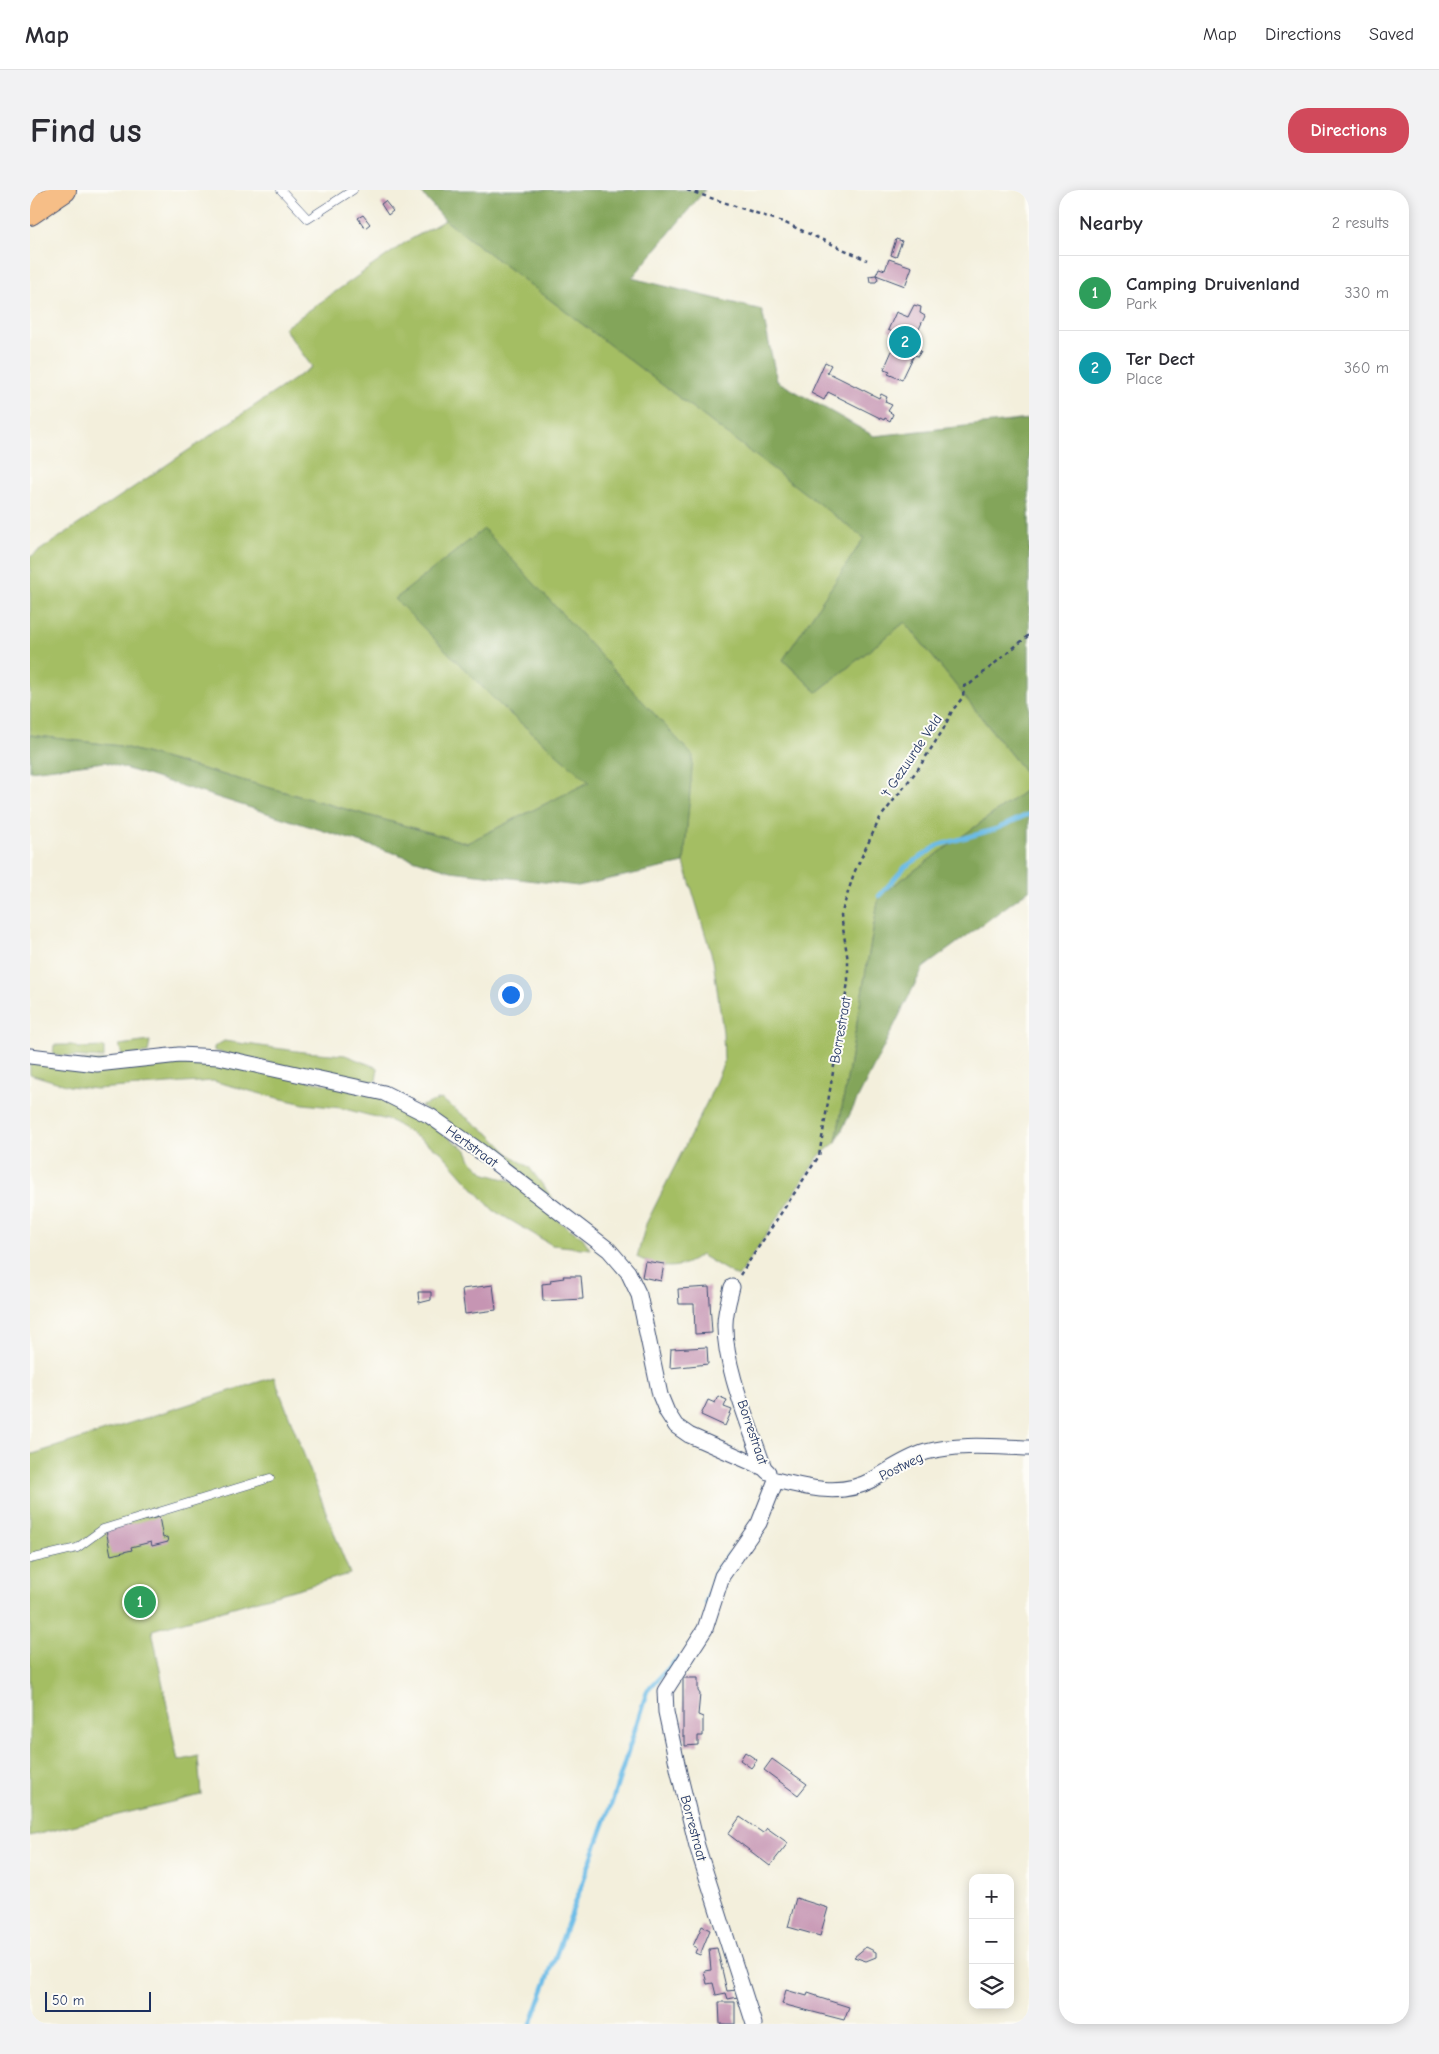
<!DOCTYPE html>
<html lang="en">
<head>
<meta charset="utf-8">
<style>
	:root { --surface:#fff; --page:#f2f2f3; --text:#2b2b33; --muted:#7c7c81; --line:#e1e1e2; --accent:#d1495b }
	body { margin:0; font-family:"Comic Neue",sans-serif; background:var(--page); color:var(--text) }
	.controls { position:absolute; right:15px; bottom:15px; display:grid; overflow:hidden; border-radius:10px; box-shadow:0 2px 12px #0003 }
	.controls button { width:45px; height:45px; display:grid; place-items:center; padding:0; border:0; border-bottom:1px solid var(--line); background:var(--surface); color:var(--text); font:25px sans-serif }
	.scale { position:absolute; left:15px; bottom:12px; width:106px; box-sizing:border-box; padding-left:5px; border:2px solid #1b2f5e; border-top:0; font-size:14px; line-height:18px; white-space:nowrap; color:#1b2f5e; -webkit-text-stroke:4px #fdfcf7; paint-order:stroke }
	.you { position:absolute; left:480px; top:804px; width:18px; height:18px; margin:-12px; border:4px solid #fff; border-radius:50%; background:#1a73e8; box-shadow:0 0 0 8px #1a73e833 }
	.badge { display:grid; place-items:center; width:32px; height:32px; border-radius:50%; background:var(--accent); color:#fff; font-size:16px; font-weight:700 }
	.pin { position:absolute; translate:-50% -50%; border:2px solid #fff; box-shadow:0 1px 5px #0006 }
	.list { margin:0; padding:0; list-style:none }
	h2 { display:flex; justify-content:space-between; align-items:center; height:65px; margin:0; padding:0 20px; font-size:21px }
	h2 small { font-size:16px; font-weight:400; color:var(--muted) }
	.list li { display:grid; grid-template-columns:32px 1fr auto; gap:15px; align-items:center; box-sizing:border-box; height:75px; padding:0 20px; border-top:1px solid var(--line) }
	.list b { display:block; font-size:19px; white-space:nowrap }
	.list p { margin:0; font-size:16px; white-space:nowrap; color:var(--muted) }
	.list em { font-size:16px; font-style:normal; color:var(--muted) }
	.icon { flex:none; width:28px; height:28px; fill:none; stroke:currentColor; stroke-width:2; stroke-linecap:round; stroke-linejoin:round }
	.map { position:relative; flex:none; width:999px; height:1834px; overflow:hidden; border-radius:20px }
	header { display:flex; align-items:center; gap:30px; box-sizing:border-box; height:70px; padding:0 25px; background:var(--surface); border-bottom:1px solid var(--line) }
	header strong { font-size:24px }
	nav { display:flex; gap:28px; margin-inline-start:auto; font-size:18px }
	.intro { display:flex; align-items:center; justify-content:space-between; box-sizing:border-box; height:120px; padding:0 30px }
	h1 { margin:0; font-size:35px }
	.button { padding:12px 22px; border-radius:20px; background:var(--accent); color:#fff; font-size:18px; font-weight:700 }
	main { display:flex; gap:30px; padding:0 30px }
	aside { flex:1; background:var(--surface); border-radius:20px; box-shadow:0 2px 12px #0003 }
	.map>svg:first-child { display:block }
	.green { fill:#a4be64; stroke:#607661 }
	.forest { fill:#83a55a; stroke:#4f6a5c }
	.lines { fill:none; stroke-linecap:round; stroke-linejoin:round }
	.stream { stroke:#6cbce7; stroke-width:4.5 }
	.building { fill:#c695b3 }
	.service-casing { stroke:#3b4c71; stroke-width:9 }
	.minor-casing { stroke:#3b4c71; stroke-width:17 }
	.primary-casing { stroke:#3b4c71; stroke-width:26 }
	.path { stroke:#3b4c71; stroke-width:2.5; stroke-dasharray:4 4; stroke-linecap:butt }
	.service { stroke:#fff; stroke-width:8 }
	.minor { stroke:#fff; stroke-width:15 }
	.primary { stroke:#f6be87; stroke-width:24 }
	.labels { text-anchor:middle; stroke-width:4; stroke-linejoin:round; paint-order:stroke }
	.street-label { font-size:14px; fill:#1b2f5e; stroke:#fdfcf7 }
</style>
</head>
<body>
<header>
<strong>Map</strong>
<nav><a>Map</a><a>Directions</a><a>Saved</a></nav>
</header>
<div class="intro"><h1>Find us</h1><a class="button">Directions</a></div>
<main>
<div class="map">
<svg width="999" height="1834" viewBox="0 0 999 1834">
	<rect width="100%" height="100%" fill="#fdfcf7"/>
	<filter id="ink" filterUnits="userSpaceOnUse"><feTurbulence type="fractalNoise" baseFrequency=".02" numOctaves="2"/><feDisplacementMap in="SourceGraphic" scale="10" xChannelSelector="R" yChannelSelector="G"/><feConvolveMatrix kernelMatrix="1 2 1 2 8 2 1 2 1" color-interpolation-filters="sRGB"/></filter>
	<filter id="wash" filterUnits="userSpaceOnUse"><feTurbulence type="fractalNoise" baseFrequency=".0096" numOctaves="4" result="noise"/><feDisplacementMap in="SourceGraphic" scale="20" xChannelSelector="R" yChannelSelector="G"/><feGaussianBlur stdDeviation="1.12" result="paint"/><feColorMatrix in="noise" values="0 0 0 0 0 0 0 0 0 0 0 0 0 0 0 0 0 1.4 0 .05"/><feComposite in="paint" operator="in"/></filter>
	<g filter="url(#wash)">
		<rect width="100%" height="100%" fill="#f3efdc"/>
		<path class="green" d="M 415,30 L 835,348 L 753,470 L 787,502 L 875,432 L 999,587 L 999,598 L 849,706 L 806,952 L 789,966 L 708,1087 L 671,1065 C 648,1081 632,1080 607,1067 L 616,1034 L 678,910 L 694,872 L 693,842 L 683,770 L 654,673 L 662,570 L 470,515 L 560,592 L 437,653 L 90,556 L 0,545 L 0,367 L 282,177 L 254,138 L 376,52 Z
			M 120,851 L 118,863 L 92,866 L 89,855 Z
			M 194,851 L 274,862 L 315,865 L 348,878 L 346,891 L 331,891 L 184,861 L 184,857 Z
			M 24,855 L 42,855 L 49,858 L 74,857 L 74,868 L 23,865 Z
			M 169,869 L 340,903 L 394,931 L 437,960 L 441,970 L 456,984 L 482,991 L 530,1032 L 553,1048 L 560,1059 L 522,1055 L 463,1020 L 411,962 L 361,931 L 311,918 L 274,914 L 235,905 L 183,891 L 66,899 L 39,896 L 0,884 L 0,872 Z
			M 411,909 L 462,946 L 480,965 L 499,977 L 524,1010 L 391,916 Z
			M 244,1187 L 320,1384 L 122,1440 L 148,1571 L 168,1566 L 171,1605 L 0,1646 L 0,1265 Z"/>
		<path class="forest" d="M 389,0 L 675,0 L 602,88 L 732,120 L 747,191 L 844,246 L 999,229 L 999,587 L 875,432 L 787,502 L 753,470 L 834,348 L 415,30 Z
			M 454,339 L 663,566 L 654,673 L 548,696 L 421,681 L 75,572 L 0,581 L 0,545 L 90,556 L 437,653 L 559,592 L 470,515 L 365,409 Z
			M 999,598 L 999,700 L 893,778 L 806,952 L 849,706 Z"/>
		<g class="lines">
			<path class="stream" d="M 849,706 L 875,677 L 909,655 L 966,639 L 999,624
				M 676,1413 L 686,1381 L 699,1364
				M 501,1834 L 582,1612 L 617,1501 L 648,1468"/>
		</g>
		<g id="blocks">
			<path class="building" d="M 355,11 L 363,21 L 358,25 L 351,14 Z
				M 333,25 L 340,34 L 335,38 L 328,28 Z
				M 866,49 L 872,51 L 866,67 L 861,65 Z
				M 859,69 L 882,77 L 875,96 L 846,85 L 848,89 L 846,92 L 840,92 L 839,86 L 846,85 L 849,78 L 855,80 Z
				M 884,115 L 891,117 L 890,123 L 895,126 L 883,152 L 886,153 L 885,159 L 891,161 L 888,166 L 884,165 L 872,190 L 858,184 L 860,181 L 854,179 L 869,145 L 858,140 L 866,122 L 878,127 Z
				M 795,172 L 801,175 L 797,182 L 849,208 L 851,204 L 857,207 L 855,212 L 862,215 L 858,221 L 863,224 L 860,231 L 855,228 L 854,230 L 798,202 L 794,210 L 781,203 Z
				M 615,1071 L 634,1074 L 631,1091 L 612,1087 Z
				M 533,1086 L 551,1086 L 553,1109 L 513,1111 L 512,1094 L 521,1093 L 520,1090 L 534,1088 Z
				M 463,1095 L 466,1120 L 435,1124 L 432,1099 Z
				M 679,1097 L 682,1143 L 665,1144 L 664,1114 L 649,1114 L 648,1099 Z
				M 388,1102 L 401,1102 L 401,1110 L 389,1113 Z
				M 677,1157 L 678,1174 L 640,1178 L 641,1159 Z
				M 688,1206 L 697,1210 L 694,1217 L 702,1220 L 695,1236 L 671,1225 L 678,1210 L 685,1213 Z
				M 129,1327 L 133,1348 L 137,1347 L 138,1352 L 122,1356 L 121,1352 L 101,1357 L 102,1360 L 81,1365 L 76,1340 Z
				M 653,1488 L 668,1488 L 668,1501 L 670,1504 L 668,1525 L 673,1527 L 673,1546 L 668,1546 L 668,1555 L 655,1556 L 655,1547 L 653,1547 Z
				M 715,1562 L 727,1570 L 721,1578 L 710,1570 Z
				M 742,1569 L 777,1594 L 768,1605 L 734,1580 Z
				M 710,1627 L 733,1643 L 737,1638 L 758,1653 L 740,1676 L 698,1644 Z
				M 766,1708 L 798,1718 L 790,1746 L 758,1737 Z
				M 672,1736 L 680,1740 L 670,1765 L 665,1763 L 667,1758 L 663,1756 Z
				M 836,1757 L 846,1762 L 846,1767 L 836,1771 L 824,1767 Z
				M 687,1758 L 697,1801 L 707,1800 L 708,1807 L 698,1809 L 696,1803 L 686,1805 L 683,1793 L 677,1794 L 674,1781 L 681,1780 L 679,1759 Z
				M 756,1800 L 777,1806 L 778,1802 L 787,1805 L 787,1807 L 819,1817 L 814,1830 L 752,1814 Z
				M 689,1812 L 705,1812 L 705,1834 L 690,1834 Z"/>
		</g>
	</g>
	<g filter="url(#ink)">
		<use href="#blocks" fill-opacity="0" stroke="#3b4c71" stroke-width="1"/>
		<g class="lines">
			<defs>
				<path id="service" d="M 251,0 L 278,29 L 323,0
					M 0,1369 L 47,1358 L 73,1339 L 240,1288"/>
				<path id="minor" d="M 0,866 L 67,874 L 149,865 L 189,867 L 354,903 L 400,926 L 451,962 L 579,1060 L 598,1082 L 609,1105 L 630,1205 L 637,1222 L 646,1236 L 659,1245 L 734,1278
					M 702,1097 C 699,1109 695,1122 695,1134 C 694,1177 720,1236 734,1278 L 738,1282
					M 746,1290 C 777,1298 812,1307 842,1290 C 860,1280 876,1268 896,1262 C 930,1253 965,1257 999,1258
					M 724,1834 L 667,1656 L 649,1583 L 636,1522 L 635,1501 L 675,1439 L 692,1386 L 729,1333 L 746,1290"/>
				<path id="primary" d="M 0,23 L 34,0"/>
			</defs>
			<use href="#service" class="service-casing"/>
			<use href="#minor" class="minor-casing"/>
			<use href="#primary" class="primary-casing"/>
			<path class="path" d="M 657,0 L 753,32 L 837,70
				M 710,1085 L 789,966 L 818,792 L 818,771 L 811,725 L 824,683 L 850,628 L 888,579 L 913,540 L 922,521 L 933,507 L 934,496 L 940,494 L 999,445"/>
			<use href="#service" class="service"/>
			<use href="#minor" class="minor"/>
			<use href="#primary" class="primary"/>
		</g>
	</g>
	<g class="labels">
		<g class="street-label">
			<text transform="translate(881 566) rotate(-56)" y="5">'t Gezuurde Veld</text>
			<text transform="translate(810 840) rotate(-80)" y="5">Borrestraat</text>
			<text transform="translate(442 956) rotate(36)" y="5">Hertstraat</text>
			<text transform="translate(723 1242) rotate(71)" y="5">Borrestraat</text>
			<text transform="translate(871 1276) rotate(-26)" y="5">Postweg</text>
			<text transform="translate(664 1638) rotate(75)" y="5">Borrestraat</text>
		</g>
	</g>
</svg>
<div class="controls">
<button>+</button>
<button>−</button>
<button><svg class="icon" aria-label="layers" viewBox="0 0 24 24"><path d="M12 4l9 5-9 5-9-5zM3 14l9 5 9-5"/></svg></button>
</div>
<div class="scale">50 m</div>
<div class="you"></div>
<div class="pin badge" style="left:110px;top:1412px;background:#2e9e5b">1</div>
<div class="pin badge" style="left:875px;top:152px;background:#0f9aa8">2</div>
</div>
<aside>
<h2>Nearby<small>2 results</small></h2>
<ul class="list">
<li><span class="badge" style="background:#2e9e5b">1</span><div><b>Camping Druivenland</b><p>Park</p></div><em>330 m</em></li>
<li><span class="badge" style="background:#0f9aa8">2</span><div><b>Ter Dect</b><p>Place</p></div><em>360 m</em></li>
</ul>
</aside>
</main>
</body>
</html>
